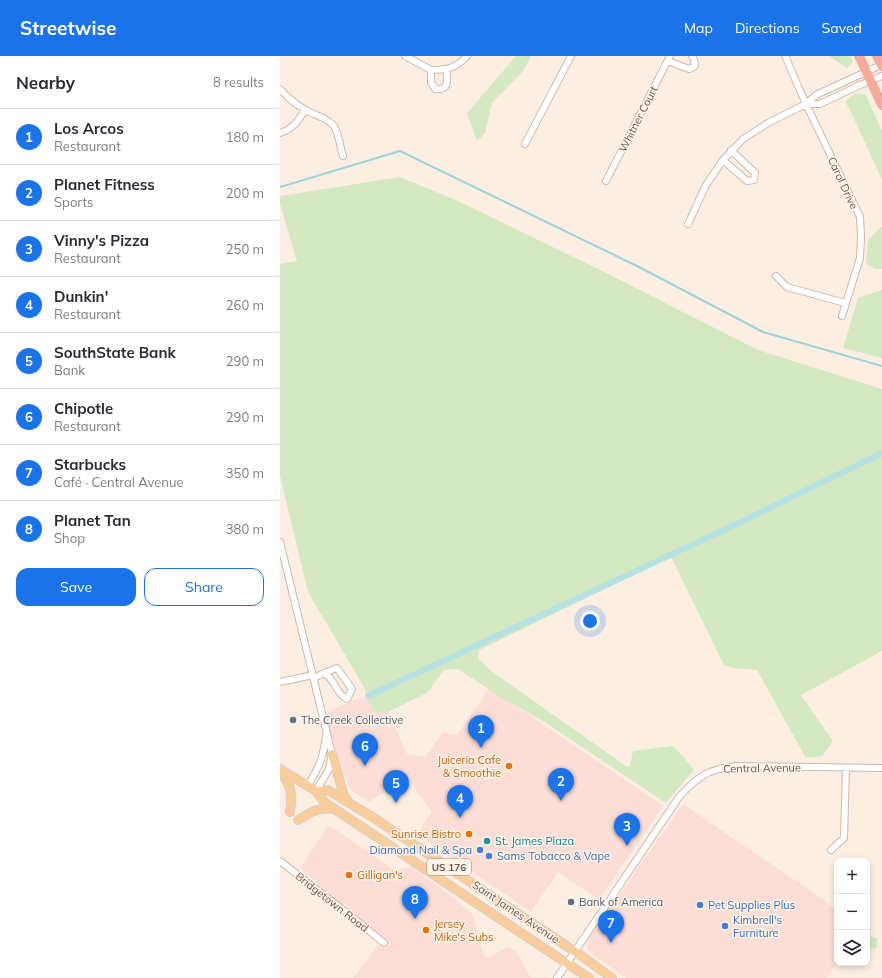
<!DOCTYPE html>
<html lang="en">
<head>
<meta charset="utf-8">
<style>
	:root { --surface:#fff; --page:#f7f7f7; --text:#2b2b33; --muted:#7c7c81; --line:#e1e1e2; --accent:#1a73e8 }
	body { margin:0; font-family:Mulish,sans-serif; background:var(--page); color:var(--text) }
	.controls { position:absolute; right:12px; bottom:12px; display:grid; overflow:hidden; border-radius:8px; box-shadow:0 2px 6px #0003 }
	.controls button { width:36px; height:36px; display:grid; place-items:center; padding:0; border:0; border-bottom:1px solid var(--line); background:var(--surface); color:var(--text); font:20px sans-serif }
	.you { position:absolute; left:310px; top:565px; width:14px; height:14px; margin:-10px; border:3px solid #fff; border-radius:50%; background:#1a73e8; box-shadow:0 0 0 6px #1a73e833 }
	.badge { display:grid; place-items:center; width:26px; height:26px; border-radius:50%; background:var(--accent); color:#fff; font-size:13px; font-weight:700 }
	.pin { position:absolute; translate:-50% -33px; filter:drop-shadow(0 1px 2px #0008) }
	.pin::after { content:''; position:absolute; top:21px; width:14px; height:12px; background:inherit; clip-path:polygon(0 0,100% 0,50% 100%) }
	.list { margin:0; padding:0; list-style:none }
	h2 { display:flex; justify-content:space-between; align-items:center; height:52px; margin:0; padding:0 16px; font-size:17px }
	h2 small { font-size:13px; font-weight:400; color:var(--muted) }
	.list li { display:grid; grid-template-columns:26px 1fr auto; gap:12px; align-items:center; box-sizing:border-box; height:56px; padding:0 16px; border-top:1px solid var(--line) }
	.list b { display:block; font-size:15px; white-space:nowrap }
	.list p { margin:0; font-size:13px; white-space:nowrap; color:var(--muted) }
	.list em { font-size:13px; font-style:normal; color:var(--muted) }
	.actions { display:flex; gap:8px; padding:12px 16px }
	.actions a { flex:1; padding:9px 0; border:1px solid var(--accent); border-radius:12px; text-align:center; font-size:14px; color:var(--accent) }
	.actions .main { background:var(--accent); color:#fff }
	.icon { flex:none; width:22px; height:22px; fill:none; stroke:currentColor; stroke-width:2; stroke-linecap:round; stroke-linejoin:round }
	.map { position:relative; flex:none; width:602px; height:922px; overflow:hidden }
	header { display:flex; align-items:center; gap:24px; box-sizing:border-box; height:56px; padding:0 20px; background:var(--accent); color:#fff }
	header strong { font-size:19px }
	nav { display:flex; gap:22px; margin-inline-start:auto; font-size:14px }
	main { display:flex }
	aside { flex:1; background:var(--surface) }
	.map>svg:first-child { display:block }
	.commercial { fill:#fcded6 }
	.green { fill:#d4e8c1 }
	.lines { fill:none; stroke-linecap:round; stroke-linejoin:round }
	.stream { stroke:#9ed2d6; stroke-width:2 }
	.canal { stroke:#b7e2e4; stroke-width:6 }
	.minor-casing { stroke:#ceb8ac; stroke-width:8 }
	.major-casing { stroke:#d8cfcc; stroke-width:10 }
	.highway-casing { stroke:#d8cfcc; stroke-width:10 }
	.minor { stroke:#fff; stroke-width:6 }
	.major { stroke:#f9ce9b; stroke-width:8 }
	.highway { stroke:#f5aa9a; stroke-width:9 }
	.service-dot { fill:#5c6f8a; stroke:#fff4e8; stroke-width:1.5 }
	.food-dot { fill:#e8710a; stroke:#fff4e8; stroke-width:1.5 }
	.culture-dot { fill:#0f9aa8; stroke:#fff4e8; stroke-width:1.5 }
	.shop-dot { fill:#3f7fe0; stroke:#fff4e8; stroke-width:1.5 }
	.labels { text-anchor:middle; stroke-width:3; stroke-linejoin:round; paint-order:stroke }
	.shield { fill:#fff4e8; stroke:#9c8479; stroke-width:1 }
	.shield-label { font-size:10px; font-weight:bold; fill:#725449 }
	.street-label { font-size:11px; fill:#725449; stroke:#fff4e8 }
	.service-label { font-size:11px; fill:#4e5e75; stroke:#fff4e8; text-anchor:start }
	.food-label { font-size:11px; fill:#c56008; stroke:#fff4e8; text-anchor:end }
	.culture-label { font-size:11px; fill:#0d838f; stroke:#fff4e8; text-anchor:start }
	.shop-label { font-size:11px; fill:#366cbe; stroke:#fff4e8; text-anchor:start }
</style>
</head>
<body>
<header>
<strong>Streetwise</strong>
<nav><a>Map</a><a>Directions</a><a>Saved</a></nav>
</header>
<main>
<aside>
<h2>Nearby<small>8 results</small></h2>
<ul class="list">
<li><span class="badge">1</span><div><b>Los Arcos</b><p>Restaurant</p></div><em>180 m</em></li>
<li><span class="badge">2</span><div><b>Planet Fitness</b><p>Sports</p></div><em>200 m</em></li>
<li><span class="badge">3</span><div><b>Vinny's Pizza</b><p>Restaurant</p></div><em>250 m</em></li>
<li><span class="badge">4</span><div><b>Dunkin'</b><p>Restaurant</p></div><em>260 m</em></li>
<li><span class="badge">5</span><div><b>SouthState Bank</b><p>Bank</p></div><em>290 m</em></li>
<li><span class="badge">6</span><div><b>Chipotle</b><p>Restaurant</p></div><em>290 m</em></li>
<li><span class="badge">7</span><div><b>Starbucks</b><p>Café · Central Avenue</p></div><em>350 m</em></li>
<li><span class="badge">8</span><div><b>Planet Tan</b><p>Shop</p></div><em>380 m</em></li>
</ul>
<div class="actions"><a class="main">Save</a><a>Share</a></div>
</aside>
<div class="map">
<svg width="602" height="922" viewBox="0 0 602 922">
	<rect width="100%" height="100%" fill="#fcefe2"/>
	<path class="commercial" d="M 210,632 L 383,750 L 319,844 L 278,816 L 251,856 L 137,778 L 152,756 L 126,720 L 89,746 L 70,733 L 38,660 L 93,636 L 104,646 L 127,698 L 145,701 L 163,676 L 177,679 Z
		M 403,748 L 544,844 L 557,855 L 557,907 L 546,922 L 346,922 L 313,899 L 307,892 L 309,882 Z
		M 49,769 L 114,814 L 132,811 L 175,843 L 193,859 L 204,900 L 208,902 L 227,891 L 235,895 L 251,922 L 73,922 L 103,882 L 20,812 Z"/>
	<path class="green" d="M 236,0 L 251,0 L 243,15 L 212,47 L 205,77 L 197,85 L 187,57 Z
		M 549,0 L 570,0 L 573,6 L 567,12 Z
		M 576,37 L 586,39 L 602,75 L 602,124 L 571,56 L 565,45 Z
		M 120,121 L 178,145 L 322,215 L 478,294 L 602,333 L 602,595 L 521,639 L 553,685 L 542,700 L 526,702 L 477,614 L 453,612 L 444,609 L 391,501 L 199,594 L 198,602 L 210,614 L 347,711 L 350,710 L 353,695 L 392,690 L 402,699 L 414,714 L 386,747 L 263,665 L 222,642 L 178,613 L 164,614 L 147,637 L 106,657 L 92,656 L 84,631 L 28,536 L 0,420 L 0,208 L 17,205 L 0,148 L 0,140 Z
		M 601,171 L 602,171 L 602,213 L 595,213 L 586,208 L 588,184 Z
		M 602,234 L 602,302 L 563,292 L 578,242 Z
		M 587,880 L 598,882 L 596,893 L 587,891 Z"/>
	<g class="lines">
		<path class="stream" d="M 0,131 L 120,95 L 359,211 L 483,276 L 602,310"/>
		<path class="canal" d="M 88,640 L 461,466 L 602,397"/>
		<defs>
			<path id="minor" d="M 125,0 L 151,14
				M 505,0 L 526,48 L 580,161 L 581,181 L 580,202 L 562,260
				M 388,5 L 409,13 L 415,10 L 414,4 L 412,0
				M 166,14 C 168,24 169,35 155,33 L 151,26 L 151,14 C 167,14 176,12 187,0
				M 0,33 C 7,41 15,48 24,53 C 33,59 47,61 54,70 C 59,78 60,91 63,100
				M 526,48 L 540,48 L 580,29 L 602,20
				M 0,77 C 13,73 18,65 25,54
				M 245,88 L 291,0
				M 443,104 L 467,125 L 474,124 L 475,117 L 451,94
				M 326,125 L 390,0
				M 408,168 L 426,129 L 443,104 L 463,83 L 488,67 L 526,48 L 536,39 L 601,9
				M 496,220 L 507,231 L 565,247
				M 0,486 L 52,698 L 49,713 L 36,735
				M 34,622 C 41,618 49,615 57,612 L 72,633 L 67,643 C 54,636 57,625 44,617
				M 0,626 L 33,619
				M 28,729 C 39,711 43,703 46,680
				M 551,794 L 564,782 L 566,712
				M 0,805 L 66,856 L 104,887
				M 277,922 L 399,741 C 417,721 428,713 456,710 L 602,712"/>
			<path id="major" d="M 52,698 L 64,740 L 68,745
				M 0,713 L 36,735 L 44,746 L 309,922
				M 0,714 C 11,731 13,736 10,756
				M 36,735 L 48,734 L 94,762 L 303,901 L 332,922
				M 18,764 C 32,756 38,751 54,753"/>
			<path id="highway" d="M 579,0 L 602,49
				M 597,0 L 602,10"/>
		</defs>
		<use href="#minor" class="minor-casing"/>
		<use href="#major" class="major-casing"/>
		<use href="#highway" class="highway-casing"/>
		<use href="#minor" class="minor"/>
		<use href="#major" class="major"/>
		<use href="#highway" class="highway"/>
	</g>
	<g class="service-dot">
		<circle cx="13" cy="664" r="4"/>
		<circle cx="291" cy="846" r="4"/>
	</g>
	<g class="food-dot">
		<circle cx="229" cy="710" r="4"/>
		<circle cx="189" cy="778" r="4"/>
		<circle cx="69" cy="819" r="4"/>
		<circle cx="146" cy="874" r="4"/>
	</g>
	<circle class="culture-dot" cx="207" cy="785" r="4"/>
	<g class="shop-dot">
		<circle cx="200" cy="794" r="4"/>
		<circle cx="209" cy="800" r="4"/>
		<circle cx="420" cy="849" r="4"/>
		<circle cx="445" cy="870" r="4"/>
	</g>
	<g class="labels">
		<rect class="shield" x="147" y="803" width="44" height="16" rx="3"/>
		<g class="shield-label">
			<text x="169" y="815">US 176</text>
		</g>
		<g class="street-label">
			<text transform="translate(358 63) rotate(-63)" y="4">Whitner Court</text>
			<text transform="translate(563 127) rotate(65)" y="4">Carol Drive</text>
			<text transform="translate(482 712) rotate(-1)" y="4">Central Avenue</text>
			<text transform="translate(52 846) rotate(38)" y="4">Bridgetown Road</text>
			<text transform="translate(236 856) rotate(34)" y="4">Saint James Avenue</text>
		</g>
		<g class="service-label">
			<text x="21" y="668">The Creek Collective</text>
			<text x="299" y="850">Bank of America</text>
		</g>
		<g class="food-label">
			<text x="221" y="708">Juiceria Cafe<tspan x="221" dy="13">&amp; Smoothie</tspan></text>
			<text x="181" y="782">Sunrise Bistro</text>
			<text x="77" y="823" text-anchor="start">Gilligan's</text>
			<text x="154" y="872" text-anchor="start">Jersey<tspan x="154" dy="13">Mike's Subs</tspan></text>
		</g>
		<g class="culture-label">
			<text x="215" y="789">St. James Plaza</text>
		</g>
		<g class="shop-label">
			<text x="192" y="798" text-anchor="end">Diamond Nail &amp; Spa</text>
			<text x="217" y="804">Sams Tobacco &amp; Vape</text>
			<text x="428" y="853">Pet Supplies Plus</text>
			<text x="453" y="868">Kimbrell's<tspan x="453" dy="13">Furniture</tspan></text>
		</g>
	</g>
</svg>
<div class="controls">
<button>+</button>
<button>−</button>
<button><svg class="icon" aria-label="layers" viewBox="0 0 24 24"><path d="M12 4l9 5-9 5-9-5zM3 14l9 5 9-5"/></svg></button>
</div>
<div class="you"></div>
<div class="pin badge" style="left:201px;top:692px">1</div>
<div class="pin badge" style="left:281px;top:745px">2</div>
<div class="pin badge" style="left:347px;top:790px">3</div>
<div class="pin badge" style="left:180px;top:762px">4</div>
<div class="pin badge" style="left:116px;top:747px">5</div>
<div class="pin badge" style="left:85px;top:710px">6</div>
<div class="pin badge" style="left:331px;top:887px">7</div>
<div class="pin badge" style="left:135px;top:863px">8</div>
</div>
</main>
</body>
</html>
